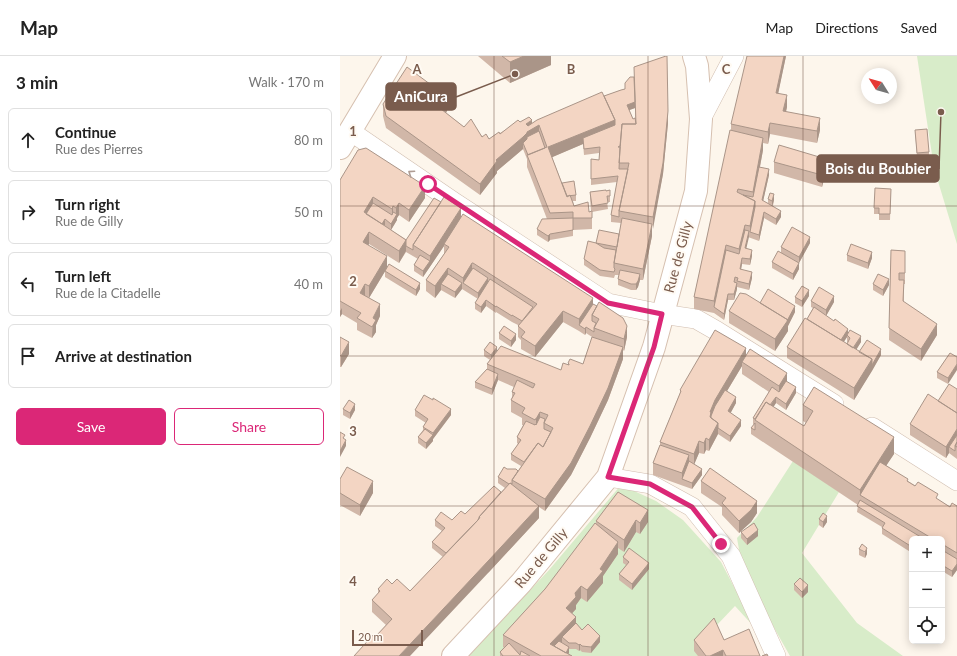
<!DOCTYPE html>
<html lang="en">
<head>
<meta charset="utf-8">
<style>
	:root { --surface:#fff; --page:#f6f6f6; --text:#222; --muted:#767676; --line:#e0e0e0; --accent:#db2777 }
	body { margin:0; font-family:Lato,sans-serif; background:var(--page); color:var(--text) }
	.controls { position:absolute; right:12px; bottom:12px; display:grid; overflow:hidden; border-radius:6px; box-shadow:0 2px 10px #0003 }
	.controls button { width:36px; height:36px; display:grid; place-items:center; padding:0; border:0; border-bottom:1px solid var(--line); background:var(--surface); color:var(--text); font:20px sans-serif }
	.compass { position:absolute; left:521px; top:12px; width:36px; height:36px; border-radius:50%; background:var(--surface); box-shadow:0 2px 10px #0003; rotate:307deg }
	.scale { position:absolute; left:12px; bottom:10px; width:71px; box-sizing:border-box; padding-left:4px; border:2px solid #7a5c4d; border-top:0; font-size:11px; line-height:14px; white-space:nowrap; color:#7a5c4d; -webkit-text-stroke:3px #fffaf3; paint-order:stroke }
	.stop { position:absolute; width:12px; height:12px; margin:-9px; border:3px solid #db2777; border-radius:50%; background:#fff }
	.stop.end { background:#db2777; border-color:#fff; box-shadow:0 1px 4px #0008 }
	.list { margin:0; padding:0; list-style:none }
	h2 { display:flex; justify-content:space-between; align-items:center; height:52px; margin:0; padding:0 16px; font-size:17px }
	h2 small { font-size:13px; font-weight:400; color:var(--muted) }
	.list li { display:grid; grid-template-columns:26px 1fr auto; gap:12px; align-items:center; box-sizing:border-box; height:64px; margin:0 8px 8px; padding:0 8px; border:1px solid var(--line); border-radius:6px }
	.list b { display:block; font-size:15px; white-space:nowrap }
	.list p { margin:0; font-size:13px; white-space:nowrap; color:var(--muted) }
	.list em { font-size:13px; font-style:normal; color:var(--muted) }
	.actions { display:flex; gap:8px; padding:12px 16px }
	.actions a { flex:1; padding:9px 0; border:1px solid var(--accent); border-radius:6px; text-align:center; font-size:14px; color:var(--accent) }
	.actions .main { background:var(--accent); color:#fff }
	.icon { flex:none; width:22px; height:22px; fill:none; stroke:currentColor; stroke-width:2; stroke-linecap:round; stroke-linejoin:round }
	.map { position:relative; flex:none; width:617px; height:600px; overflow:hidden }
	header { display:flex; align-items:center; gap:24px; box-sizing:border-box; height:56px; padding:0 20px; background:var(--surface); border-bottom:1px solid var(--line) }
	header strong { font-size:19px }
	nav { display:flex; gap:22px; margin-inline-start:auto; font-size:14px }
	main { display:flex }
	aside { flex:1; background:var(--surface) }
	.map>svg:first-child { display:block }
	.green { fill:#d8ecc9 }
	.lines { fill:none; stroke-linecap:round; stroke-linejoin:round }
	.street-casing { stroke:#d1beb0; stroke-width:20 }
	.secondary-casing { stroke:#d6c0b0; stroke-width:24 }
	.street { stroke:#fff; stroke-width:19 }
	.secondary { stroke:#fff; stroke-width:22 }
	.wall { fill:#d1b7a8; fill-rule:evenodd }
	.shaded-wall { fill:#aa9588 }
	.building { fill:#f3d5c3; stroke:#aa9588 }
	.oneway { stroke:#af9d94 }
	.route { stroke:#db2777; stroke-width:5 }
	.grid { fill:none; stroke:#7a5c4d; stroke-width:1; stroke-opacity:0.55 }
	.labels { text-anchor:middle; stroke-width:4; stroke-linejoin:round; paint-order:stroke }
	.street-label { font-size:14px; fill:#7a5c4d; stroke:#fffaf3 }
	.grid-label { font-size:13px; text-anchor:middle; font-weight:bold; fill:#7a5c4d; stroke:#fffaf3; stroke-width:4; stroke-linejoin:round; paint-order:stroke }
	.leader { fill:none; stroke:#7a5c4d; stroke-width:1.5 }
	.callout-dot { fill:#7a5c4d; stroke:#fffaf3; stroke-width:1.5 }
	.callout { fill:#7a5c4d; stroke:#7a5c4d; stroke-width:1.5 }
	.callout-label { font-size:15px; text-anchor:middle; font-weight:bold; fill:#fff }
</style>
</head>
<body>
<header>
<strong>Map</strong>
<nav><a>Map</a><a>Directions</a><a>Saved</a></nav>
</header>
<main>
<aside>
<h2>3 min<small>Walk · 170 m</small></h2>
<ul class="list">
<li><svg class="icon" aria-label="ahead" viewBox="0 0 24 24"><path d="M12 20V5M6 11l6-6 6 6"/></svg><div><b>Continue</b><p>Rue des Pierres</p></div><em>80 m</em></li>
<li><svg class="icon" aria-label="right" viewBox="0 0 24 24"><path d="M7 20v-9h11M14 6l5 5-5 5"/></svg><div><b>Turn right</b><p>Rue de Gilly</p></div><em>50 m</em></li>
<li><svg class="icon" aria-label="left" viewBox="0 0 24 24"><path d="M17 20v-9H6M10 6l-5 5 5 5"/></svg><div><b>Turn left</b><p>Rue de la Citadelle</p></div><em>40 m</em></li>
<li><svg class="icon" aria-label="arrive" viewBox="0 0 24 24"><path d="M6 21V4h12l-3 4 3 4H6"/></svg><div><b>Arrive at destination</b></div></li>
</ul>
<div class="actions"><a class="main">Save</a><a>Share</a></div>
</aside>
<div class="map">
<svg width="617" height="600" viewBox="0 0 617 600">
	<rect width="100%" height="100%" fill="#fdf6ec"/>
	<path class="green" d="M 577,0 L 617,0 L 617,188 L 594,112 Z
		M 453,405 L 499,436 L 462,497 L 517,567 L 563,600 L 450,600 L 403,517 L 397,482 L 417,461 Z
		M 281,429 L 316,445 L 343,464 L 381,506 L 416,573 L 395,550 L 357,590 L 362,600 L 128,600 L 209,514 Z"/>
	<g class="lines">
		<defs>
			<path id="street" d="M 361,63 L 394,0
				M 10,75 L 114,146 L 268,247 L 322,258 L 356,263 L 377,275 L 494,348
				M 532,371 L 617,425
				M 268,421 L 310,428 L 352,451 L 391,500 L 436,600"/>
			<path id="secondary" d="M 0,92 L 55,0
				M 113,600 L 181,527 L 268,421 L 314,291 L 356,135 L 361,63 L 357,10 L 354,0"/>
		</defs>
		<use href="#street" class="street-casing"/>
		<use href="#secondary" class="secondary-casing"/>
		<use href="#street" class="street"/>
		<use href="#secondary" class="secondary"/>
	</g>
	<path class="wall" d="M 138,0 L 211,0 L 211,9 L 170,27 Z
		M 446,0 L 438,37 L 447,51 L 446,56 L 480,74 L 477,87 L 430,78 L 428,88 L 423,87 L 423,94 L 420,111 L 429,119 L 423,145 L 428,147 L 428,143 L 434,144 L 433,150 L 441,161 L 436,169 L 424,162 L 419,185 L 408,181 L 406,192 L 412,200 L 410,209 L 402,208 L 401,213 L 412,222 L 409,234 L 397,231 L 397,228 L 397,233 L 394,244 L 388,244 L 384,264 L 374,257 L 354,253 L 354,241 L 391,74 L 391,68 Z
		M 281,34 L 328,67 L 323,118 L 312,173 L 312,180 L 303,224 L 300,224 L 298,231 L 296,234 L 291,234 L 278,229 L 278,223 L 279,219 L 275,219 L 274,222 L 260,220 L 244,209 L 244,203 L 256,187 L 279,178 L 281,167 L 271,166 L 271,159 L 277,126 L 251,129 L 251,103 L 259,104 L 259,97 L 244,99 L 243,88 L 212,101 L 222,127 L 236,139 L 236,145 L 233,145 L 234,150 L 249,156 L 251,155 L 250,142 L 250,136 L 266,135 L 270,140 L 270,146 L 267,146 L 268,153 L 252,156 L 252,173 L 233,174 L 233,180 L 210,184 L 208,186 L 197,179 L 197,173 L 207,163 L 187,111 L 187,103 L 183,93 L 157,115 L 157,117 L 140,139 L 46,72 L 43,60 L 43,48 L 106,44 L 107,55 L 106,57 L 124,71 L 149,83 L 180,66 L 192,67 ZM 295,52 L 295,63 L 293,63 L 289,54 Z
		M 575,74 L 589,96 L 589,102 L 577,103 Z
		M 434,106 L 486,115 L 482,131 L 434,117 Z
		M 0,124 L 85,142 L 69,166 L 59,159 L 57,162 L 57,164 L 51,174 L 67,184 L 121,161 L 253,248 L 287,281 L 284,295 L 283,294 L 283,303 L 268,344 L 250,382 L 231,419 L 205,455 L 199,451 L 199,462 L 149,516 L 36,580 L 46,569 L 32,556 L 32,544 L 38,538 L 38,533 L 52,528 L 70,535 L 103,501 L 92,492 L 92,486 L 102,475 L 95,470 L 95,464 L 112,464 L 125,458 L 161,436 L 165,432 L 158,427 L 158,421 L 167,413 L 178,415 L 181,410 L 171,404 L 171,398 L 178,388 L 177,387 L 177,381 L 183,369 L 182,369 L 182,362 L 171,356 L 171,344 L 172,341 L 172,336 L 174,331 L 158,324 L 152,339 L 135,332 L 135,326 L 147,313 L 147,308 L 150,304 L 144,300 L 144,294 L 157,295 L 221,314 L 228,309 L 228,307 L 243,308 L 252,281 L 246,277 L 245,279 L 239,275 L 223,266 L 195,301 L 181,293 L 181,284 L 178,281 L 178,269 L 172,266 L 156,256 L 156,257 L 146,250 L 141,257 L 135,253 L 135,247 L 138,243 L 122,233 L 115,242 L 101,234 L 95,242 L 86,235 L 86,224 L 104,198 L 104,190 L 83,221 L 74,215 L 74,209 L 78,203 L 66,196 L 59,207 L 29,188 L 28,189 L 47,212 L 29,242 L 40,260 L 36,269 L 36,276 L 32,282 L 17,274 L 17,267 L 2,258 L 0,261 Z
		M 551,133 L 550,164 L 539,164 L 539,158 L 534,158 L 534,152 Z
		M 470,187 L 459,207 L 459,213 L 453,224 L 432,212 L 432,206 L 441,197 L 441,191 Z
		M 551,194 L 565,195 L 565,228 L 564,228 L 564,246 L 597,279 L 581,305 L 549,284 Z
		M 507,199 L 532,202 L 528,213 L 507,205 Z
		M 45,215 L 80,233 L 76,240 L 45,221 Z
		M 533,228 L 549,229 L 543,240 L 533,234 Z
		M 469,240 L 462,251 L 455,247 L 455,241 Z
		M 471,245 L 494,246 L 486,260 L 521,286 L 516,294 L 519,296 L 541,299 L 514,344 L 447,302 L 447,291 L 467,263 L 473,252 L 471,251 ZM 507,281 L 507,286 L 508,286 L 507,288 L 504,286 Z
		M 420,247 L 455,256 L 448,270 L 448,275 L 435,295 L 389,267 L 389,255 Z
		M 159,277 L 176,284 L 171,291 L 159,283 Z
		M 0,281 L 9,298 L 1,311 L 0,311 Z
		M 610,297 L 608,328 L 597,322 L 597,316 Z
		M 406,301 L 447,326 L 456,337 L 446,354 L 436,347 L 433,351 L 464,370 L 466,367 L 463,365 L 463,349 L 554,398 L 546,409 L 568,425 L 610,451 L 617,450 L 617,514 L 612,521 L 602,515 L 602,483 L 572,483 L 572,497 L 542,478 L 542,471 L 517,456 L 518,449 L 411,378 L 411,372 L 414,368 L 413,368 L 413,362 L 429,336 L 402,318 L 402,310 L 387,335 L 396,347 L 390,357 L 401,370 L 390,386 L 378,378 L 369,395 L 366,394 L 364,398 L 359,397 L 354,408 L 362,419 L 352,433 L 313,419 L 313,407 L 320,389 L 320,386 L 340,337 L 340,334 Z
		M 617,333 L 617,403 L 609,397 L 606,402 L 570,379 L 570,368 L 598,345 Z
		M 3,353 L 15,354 L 10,363 L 3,359 Z
		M 75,354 L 111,359 L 93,383 L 93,385 L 86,393 L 78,387 L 78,381 L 83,374 L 83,371 L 86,367 L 75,360 Z
		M 0,423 L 33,437 L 20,460 L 0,449 Z
		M 361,425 L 417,457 L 411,466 L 399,477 L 382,459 L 382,451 L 361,437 Z
		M 278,436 L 308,466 L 300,478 L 296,476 L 284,496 L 278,492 L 278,498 L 263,520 L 263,527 L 247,546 L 241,542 L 236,549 L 236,553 L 232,557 L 236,567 L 242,574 L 260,586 L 251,597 L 242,596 L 240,594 L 239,595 L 236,593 L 229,593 L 228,598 L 232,600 L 160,600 L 160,596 L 164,591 L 163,591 L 163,579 L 205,533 L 256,468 L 256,465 Z
		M 479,463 L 487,466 L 483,472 L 479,469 Z
		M 401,476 L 418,480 L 407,489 L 401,482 Z
		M 519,493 L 527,498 L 525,502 L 519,499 Z
		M 283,501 L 309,513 L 292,534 L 279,524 L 279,518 L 286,509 L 283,507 Z
		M 454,528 L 468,536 L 462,542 L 454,534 Z
		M 354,584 L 384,584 L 420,600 L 358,600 L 354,595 Z"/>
	<path class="shaded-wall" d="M 184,0 L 211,0 L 211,9 L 170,27 L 170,6 Z
		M 444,0 L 446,0 L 436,48 L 436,37 Z
		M 447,39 L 447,51 L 443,67 L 443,55 Z
		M 106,40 L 107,55 L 101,65 L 101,53 L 104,42 Z
		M 295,46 L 295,52 L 287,55 L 287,49 Z
		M 328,55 L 328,67 L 323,118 L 313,173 L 313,161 Z
		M 480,62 L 480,74 L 477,87 L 477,75 Z
		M 192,64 L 192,73 L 199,69 L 199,81 L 183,87 L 183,93 L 157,115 L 157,117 L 140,139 L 140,128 L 156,104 L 186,68 Z
		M 275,64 L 275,75 L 243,82 L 243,88 L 208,103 L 208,91 Z
		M 430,67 L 430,78 L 428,88 L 428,76 Z
		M 423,82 L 423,94 L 413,147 L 413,136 Z
		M 486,103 L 486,115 L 482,131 L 482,119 Z
		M 429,113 L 429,119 L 422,150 L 422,144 Z
		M 85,130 L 85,142 L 69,166 L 69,154 Z
		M 434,138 L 434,144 L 432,151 L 432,145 Z
		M 33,141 L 33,153 L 24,162 L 24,156 Z
		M 415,145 L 415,157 L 410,176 L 410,170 Z
		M 59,147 L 59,159 L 57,162 L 57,164 L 51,174 L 51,168 L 56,159 L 56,152 Z
		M 53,150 L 53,162 L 52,165 L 52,153 Z
		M 121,152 L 121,163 L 104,188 L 104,190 L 83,221 L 83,215 L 90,205 L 90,200 Z
		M 441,155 L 441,161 L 436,169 L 436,163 Z
		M 424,156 L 424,162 L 419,185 L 419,179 Z
		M 45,163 L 45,169 L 39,172 Z
		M 312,168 L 312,180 L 303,224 L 303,213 Z
		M 405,169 L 405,180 L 399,204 L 399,193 Z
		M 409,175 L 409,181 L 405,198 L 405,192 Z
		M 29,176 L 29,188 L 23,198 L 23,186 Z
		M 210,178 L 210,184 L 208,186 L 208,180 Z
		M 470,181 L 470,187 L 459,207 L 459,201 Z
		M 66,184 L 66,195 L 59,207 L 59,195 Z
		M 386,189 L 386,200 L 374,251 L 374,245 Z
		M 412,194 L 412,200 L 410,209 L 410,203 Z
		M 532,196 L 532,202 L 528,213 L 528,207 Z
		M 47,200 L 47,212 L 29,242 L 29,230 Z
		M 402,202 L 402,208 L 400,219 L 400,213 Z
		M 132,207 L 132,218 L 123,227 L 123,222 Z
		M 459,207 L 459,213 L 453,224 L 453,218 Z
		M 108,212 L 108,224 L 101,228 L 101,234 L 95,242 L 95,230 Z
		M 412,216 L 412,222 L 409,234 L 409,228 Z
		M 300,218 L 300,224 L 298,231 L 296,234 L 296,228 Z
		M 148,222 L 148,228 L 138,243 L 138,237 Z
		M 549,223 L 549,229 L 543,240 L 543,234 Z
		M 80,227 L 80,233 L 76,240 L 76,234 Z
		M 122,227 L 122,233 L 115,242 L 115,236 Z
		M 397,227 L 397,233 L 394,244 L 394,238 Z
		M 25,228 L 25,240 L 20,237 Z
		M 469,234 L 469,240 L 462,251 L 462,245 Z
		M 388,238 L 388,244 L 384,264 L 384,258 Z
		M 494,240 L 494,246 L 486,260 L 486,254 Z
		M 253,242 L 253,254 L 239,269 L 239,263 Z
		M 146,244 L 146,250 L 141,257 L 141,251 Z
		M 40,248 L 40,260 L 36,269 L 36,276 L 32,282 L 33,262 Z
		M 455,250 L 455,256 L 448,270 L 448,275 L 435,295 L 435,283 Z
		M 2,252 L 2,258 L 0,261 L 0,255 Z
		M 223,255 L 223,266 L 195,301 L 195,290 Z
		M 597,268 L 597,279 L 581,305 L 581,293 Z
		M 287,270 L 287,281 L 284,295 L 284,283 Z
		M 246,271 L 246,277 L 245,279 L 245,273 Z
		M 508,273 L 508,279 L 507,279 L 507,281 L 498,294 L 498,288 Z
		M 176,278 L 176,284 L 171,291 L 171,285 Z
		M 521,280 L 521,286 L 511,302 L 511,296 Z
		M 9,286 L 9,298 L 1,311 L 1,300 Z
		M 157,291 L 157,297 L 151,305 L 151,299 Z
		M 283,291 L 283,303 L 268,344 L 250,382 L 231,419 L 205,455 L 205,443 Z
		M 406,292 L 406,304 L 402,306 L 402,310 L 375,355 L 371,366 L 370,361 L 370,356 L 375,344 Z
		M 541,293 L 541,299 L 532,315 L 532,309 Z
		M 532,303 L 532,315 L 514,344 L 514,332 Z
		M 617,308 L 617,314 L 608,328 L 608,322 Z
		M 447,317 L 447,329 L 439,342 L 439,330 Z
		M 158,318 L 158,324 L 152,339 L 152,333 Z
		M 456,331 L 456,337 L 446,354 L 446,348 Z
		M 396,341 L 396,347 L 388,362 L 388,355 Z
		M 436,341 L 436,347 L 422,369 L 419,367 Z
		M 15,348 L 15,354 L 10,363 L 10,357 Z
		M 111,353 L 111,359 L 93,383 L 93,377 Z
		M 200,356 L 200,367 L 196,375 L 196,363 Z
		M 401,364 L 401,370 L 390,386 L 390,380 Z
		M 378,367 L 378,378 L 369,395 L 369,384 Z
		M 617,373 L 617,385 L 609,391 L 609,397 L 606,402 L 606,391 Z
		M 93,379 L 93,385 L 86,393 L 86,387 Z
		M 554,381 L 554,398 L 525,442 L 520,439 L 520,434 Z
		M 366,382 L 366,394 L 364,398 L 364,387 Z
		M 6,384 L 6,390 L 0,401 L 0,395 Z
		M 359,385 L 359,397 L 354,409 L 354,398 Z
		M 349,399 L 349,411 L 342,423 L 342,417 Z
		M 362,413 L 362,419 L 352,433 L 352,427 Z
		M 33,425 L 33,437 L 20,460 L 20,449 Z
		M 417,445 L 417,457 L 411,466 L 399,477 L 399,465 Z
		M 199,450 L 199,462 L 149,516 L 70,600 L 59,600 Z
		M 308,454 L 308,466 L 300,478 L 300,467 Z
		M 487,460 L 487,466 L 483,472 L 483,466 Z
		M 296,464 L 296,476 L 284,496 L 284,484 Z
		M 418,474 L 418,480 L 407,489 L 407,483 Z
		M 278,486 L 278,498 L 263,520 L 263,527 L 247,546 L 247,534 L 260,513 Z
		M 527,492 L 527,498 L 525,502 L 525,496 Z
		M 309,507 L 309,513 L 292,534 L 292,528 Z
		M 617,508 L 617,514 L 612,521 L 612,515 Z
		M 468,529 L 468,536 L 462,542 L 462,536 Z
		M 241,530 L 241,542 L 236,549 L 236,553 L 226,564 L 226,552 L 235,537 Z
		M 236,561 L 236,573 L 222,581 L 222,587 L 214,596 L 210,588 Z
		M 260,580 L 260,586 L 251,597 L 251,591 Z
		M 240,588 L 240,594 L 239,595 L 239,589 Z
		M 229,591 L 229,597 L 227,600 L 224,600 Z
		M 383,594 L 383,600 L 370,600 Z"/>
	<path class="building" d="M 162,0 L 184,0 L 170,6 Z
		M 326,0 L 327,0 L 328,55 L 323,107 L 313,161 L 279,155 L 289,107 L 279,107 L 282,68 L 296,68 L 294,11 Z
		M 407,0 L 444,0 L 436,37 L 447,39 L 443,55 L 480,62 L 477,75 L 430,67 L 428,76 L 391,68 Z
		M 67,11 L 106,40 L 104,42 L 107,44 L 101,53 L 124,71 L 131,63 L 142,81 L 146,78 L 149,83 L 159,76 L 160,78 L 178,64 L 180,66 L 189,61 L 192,64 L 186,68 L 188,70 L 197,64 L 262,36 L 275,64 L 208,91 L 227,141 L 230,139 L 234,150 L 248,146 L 249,156 L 252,155 L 252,162 L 233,162 L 233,156 L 210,157 L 187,99 L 207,91 L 199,69 L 187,76 L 187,77 L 183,81 L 156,104 L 157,105 L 140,128 L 46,60 L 43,48 Z
		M 290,21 L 294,21 L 295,46 L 287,49 L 293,63 L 295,62 L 296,68 L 282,68 L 280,90 L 278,91 L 280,91 L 279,113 L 288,113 L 279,155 L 279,161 L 271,159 L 278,120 L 251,123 L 251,103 L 259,104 L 260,91 L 244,93 L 243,82 L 275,69 L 275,64 L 264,40 L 281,34 L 285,33 L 285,27 Z
		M 587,73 L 589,96 L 577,97 L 575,74 Z
		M 390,74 L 423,82 L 413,136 L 398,133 L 397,136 L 415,145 L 410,170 L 405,169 L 399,193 L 386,189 L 374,245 L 354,241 Z
		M 199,75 L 205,92 L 188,99 L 183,87 L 187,83 L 187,81 Z
		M 439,89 L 486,103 L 482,119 L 434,106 Z
		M 26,92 L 85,130 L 69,154 L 59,147 L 56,152 L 53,150 L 52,153 L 33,141 L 24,156 L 66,184 L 59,195 L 29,176 L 23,186 L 47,200 L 29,230 L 25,228 L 20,237 L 40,248 L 33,262 L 36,264 L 32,271 L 17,262 L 21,257 L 0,245 L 0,124 L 18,94 Z
		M 419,111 L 429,113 L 422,144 L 441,155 L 436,163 L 424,156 L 419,179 L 410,176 L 415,151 L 415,145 L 403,139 L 413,141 Z
		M 234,125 L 236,139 L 227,140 L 222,127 Z
		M 535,132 L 551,133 L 550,158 L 539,158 L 539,152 L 534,152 Z
		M 266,134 L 266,135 L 270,134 L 270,140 L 267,140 L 268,147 L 252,150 L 250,136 Z
		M 430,137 L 434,138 L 432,145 L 428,143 Z
		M 104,141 L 121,152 L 90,200 L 73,189 Z
		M 94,142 L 101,146 L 73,189 L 73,194 L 66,190 L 66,184 Z
		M 33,147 L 52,159 L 53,156 L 57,158 L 51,168 L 45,163 L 42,168 L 26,158 Z
		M 123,158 L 253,242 L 239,263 L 223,255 L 195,290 L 181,281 L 185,276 L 178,270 L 197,248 L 133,207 L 132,207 L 123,222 L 108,212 L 95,230 L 86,224 L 109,191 L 104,188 Z
		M 233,162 L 233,174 L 210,178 L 208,180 L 197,173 L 202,163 Z
		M 282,162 L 312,168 L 303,213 L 274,207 Z
		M 452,171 L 470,181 L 459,201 L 441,191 Z
		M 259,174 L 279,178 L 277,191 L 256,187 Z
		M 405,174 L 409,175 L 405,192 L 412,194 L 410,203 L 402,202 L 400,213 L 412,216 L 409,228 L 397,225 L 398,222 L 395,221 L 394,226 L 397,227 L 394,238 L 388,238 L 384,258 L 374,251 L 386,194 L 399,198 Z
		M 248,185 L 256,187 L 264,192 L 276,194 L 274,207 L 274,212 L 275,213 L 274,216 L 260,214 L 244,203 Z
		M 511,188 L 532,196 L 528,207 L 507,199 Z
		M 551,194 L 565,195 L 565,217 L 559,217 L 559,224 L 564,224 L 563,245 L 597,268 L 581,293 L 549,272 Z
		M 438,195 L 459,207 L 453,218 L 432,206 Z
		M 80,199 L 90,205 L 83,215 L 74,209 Z
		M 49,208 L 80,227 L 76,234 L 45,215 Z
		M 133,212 L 148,222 L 138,237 L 123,227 Z
		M 280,214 L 300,218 L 298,225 L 296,228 L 291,228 L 278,223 Z
		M 108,218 L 122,227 L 115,236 L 101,228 Z
		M 538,218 L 549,223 L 543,234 L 533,228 Z
		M 150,223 L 193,251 L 182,265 L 172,259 L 172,260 L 156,250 L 156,251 L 146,244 L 141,251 L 135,247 Z
		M 462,230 L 469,234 L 462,245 L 455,241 Z
		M 479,231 L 494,240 L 486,254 L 471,245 Z
		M 428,233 L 455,250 L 447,265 L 448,264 L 420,247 Z
		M 400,237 L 406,238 L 448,264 L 435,283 L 389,255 Z
		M 259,246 L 283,262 L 287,270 L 284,283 L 254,272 L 259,263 L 252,259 Z
		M 253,248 L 257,250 L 252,259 L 252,265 L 256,267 L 254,272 L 254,276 L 246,271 L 245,273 L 239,269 Z
		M 474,251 L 494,265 L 495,263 L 508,273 L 501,284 L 467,263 Z
		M 465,262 L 532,303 L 514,332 L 447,291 Z
		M 164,270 L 176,278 L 171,285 L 159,277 Z
		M 375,274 L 406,292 L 375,344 L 370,356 L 371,356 L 370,361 L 378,367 L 369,384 L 366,382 L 364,387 L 359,385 L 354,398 L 320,386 L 341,335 L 340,334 Z
		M 510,274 L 521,280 L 513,292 L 507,288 L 510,282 L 507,279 Z
		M 0,281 L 9,286 L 1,300 L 0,299 Z
		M 252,281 L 283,291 L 268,332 L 250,370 L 231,407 L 205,443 L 172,424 L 198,387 L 203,391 L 213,372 L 204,367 L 208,359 L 200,356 L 196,363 L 195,363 L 195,364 L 182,357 L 185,352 L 171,344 L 175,337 L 172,336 L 177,324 L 193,332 L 195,328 L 147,308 L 161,290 L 221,314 L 223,307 L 229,309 L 229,308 L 228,307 L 230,303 L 243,308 Z
		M 527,284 L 541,293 L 532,309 L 532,303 L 519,296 Z
		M 150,286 L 157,291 L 151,299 L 144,294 Z
		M 410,293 L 447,317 L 439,330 L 402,306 Z
		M 610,297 L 617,301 L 617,308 L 608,322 L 597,316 Z
		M 147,313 L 158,318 L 152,333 L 135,326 Z
		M 446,325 L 456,331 L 446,348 L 436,341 L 430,349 L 426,346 L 415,363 L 413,362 L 432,331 L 439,336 Z
		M 609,328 L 617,333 L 617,357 L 598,345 Z
		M 474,331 L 554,381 L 520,434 L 415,364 L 426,346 L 464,370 L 473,355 L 463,349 Z
		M 385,334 L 396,341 L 388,355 L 401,364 L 390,380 L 378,372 L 378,367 L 371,362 L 371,360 L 375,350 Z
		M 588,338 L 617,357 L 617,373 L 606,391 L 570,368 Z
		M 84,339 L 93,344 L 93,342 L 111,353 L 93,377 L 83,371 L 88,363 L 75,354 Z
		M 9,344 L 15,348 L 10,357 L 3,353 Z
		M 200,361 L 205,363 L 204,367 L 204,373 L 211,376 L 203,391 L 198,387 L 184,406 L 171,398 L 181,384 L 177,381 L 186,365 L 195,369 L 195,368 L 196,369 Z
		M 415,367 L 415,374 L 411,372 Z
		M 85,373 L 93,379 L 86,387 L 78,381 Z
		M 0,376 L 5,379 L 3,382 L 6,384 L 0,395 Z
		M 617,379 L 617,386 L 615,390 L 615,395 L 609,391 Z
		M 617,386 L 617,391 L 615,390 Z
		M 320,389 L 349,399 L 342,417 L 313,407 Z
		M 349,405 L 362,413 L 352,427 L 342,423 Z
		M 540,406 L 568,423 L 567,425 L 575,430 L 578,426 L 598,438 L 596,442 L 610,451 L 612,447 L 617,450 L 617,497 L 602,488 L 602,483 L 593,483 L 520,439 Z
		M 7,411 L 33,425 L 20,449 L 0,437 L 0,423 Z
		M 164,411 L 167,413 L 176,413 L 178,415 L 172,424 L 172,428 L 170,427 L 169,428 L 158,421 Z
		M 370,412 L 417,445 L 411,454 L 399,465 L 382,447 L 386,442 L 361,425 Z
		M 170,427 L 199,450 L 149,504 L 59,600 L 14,600 L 34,578 L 36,580 L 52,563 L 32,544 L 40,535 L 38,533 L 47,523 L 52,528 L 57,523 L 70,535 L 138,464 L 140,461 L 139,461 Z
		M 154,430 L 161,436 L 139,461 L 139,462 L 138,464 L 106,497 L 92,486 L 105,472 L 95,464 L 101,456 L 112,464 L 121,455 L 125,458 Z
		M 278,436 L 308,454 L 300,467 L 296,464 L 284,484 L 256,465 Z
		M 520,444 L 584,483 L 572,483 L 572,491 L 542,472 L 545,467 L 517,450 Z
		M 483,457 L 487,460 L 483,466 L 479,463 Z
		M 255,467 L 278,486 L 260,513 L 263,515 L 247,534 L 241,530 L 235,537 L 236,541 L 226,552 L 236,561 L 210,588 L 232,600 L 201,600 L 163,579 L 205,533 Z
		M 414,467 L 418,474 L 407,483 L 401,476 Z
		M 522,488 L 527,492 L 525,496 L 519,493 Z
		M 289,492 L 309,507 L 292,528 L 279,518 L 289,506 L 283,501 Z
		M 602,494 L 617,503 L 617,508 L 612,515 L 602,509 Z
		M 460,522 L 468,529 L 462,536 L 454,528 Z
		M 374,562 L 384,584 L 409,573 L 420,600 L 386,600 L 383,594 L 370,600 L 366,600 L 354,584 Z
		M 236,567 L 242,574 L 248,568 L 260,580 L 251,591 L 242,590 L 240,588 L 239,589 L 236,587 L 229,587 L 222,581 Z
		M 219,585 L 229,591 L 226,597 L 214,590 Z
		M 169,587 L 180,599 L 181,595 L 190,600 L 163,600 L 160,596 Z
		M 427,598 L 428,600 L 422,600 Z"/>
	<defs><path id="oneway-chevron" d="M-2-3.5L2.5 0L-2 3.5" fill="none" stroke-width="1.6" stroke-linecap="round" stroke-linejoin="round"/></defs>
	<use class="oneway" href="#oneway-chevron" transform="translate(71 117) rotate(-146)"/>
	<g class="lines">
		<path class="route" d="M 88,128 L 268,247 L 322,258 L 314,291 L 268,421 L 310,428 L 352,451 L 381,488"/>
	</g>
	<path class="grid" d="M 154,0 L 154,600M 308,0 L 308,600M 463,0 L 463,600M 0,150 L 617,150M 0,300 L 617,300M 0,450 L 617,450"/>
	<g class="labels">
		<g class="street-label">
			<text transform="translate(338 201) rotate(-75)" y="5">Rue de Gilly</text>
			<text transform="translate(201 502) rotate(-50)" y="5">Rue de Gilly</text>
		</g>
	</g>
	<g class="grid-label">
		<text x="77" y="18">A</text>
		<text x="231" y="18">B</text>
		<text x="386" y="18">C</text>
		<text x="13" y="80">1</text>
		<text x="13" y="230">2</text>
		<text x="13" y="380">3</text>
		<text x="13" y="530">4</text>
	</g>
	<path class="leader" d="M175 18L116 41M601 56L599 113"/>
	<g class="callout-dot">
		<circle cx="175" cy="18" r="4"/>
		<circle cx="601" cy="56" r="4"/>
	</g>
	<g class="callout">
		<rect x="46" y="27" width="70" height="27" rx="4"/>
		<rect x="477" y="99" width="122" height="27" rx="4"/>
	</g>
	<g class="callout-label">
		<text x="81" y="46">AniCura</text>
		<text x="538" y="118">Bois du Boubier</text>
	</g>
</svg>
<div class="controls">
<button>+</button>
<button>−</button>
<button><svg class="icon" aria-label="locate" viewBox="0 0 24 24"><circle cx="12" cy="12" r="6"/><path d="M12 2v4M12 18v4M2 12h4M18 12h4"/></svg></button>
</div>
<svg class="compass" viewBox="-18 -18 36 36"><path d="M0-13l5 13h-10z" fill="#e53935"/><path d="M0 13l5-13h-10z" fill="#767676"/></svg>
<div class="scale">20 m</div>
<div class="stop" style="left:88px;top:128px"></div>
<div class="stop end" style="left:381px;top:488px"></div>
</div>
</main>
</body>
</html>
